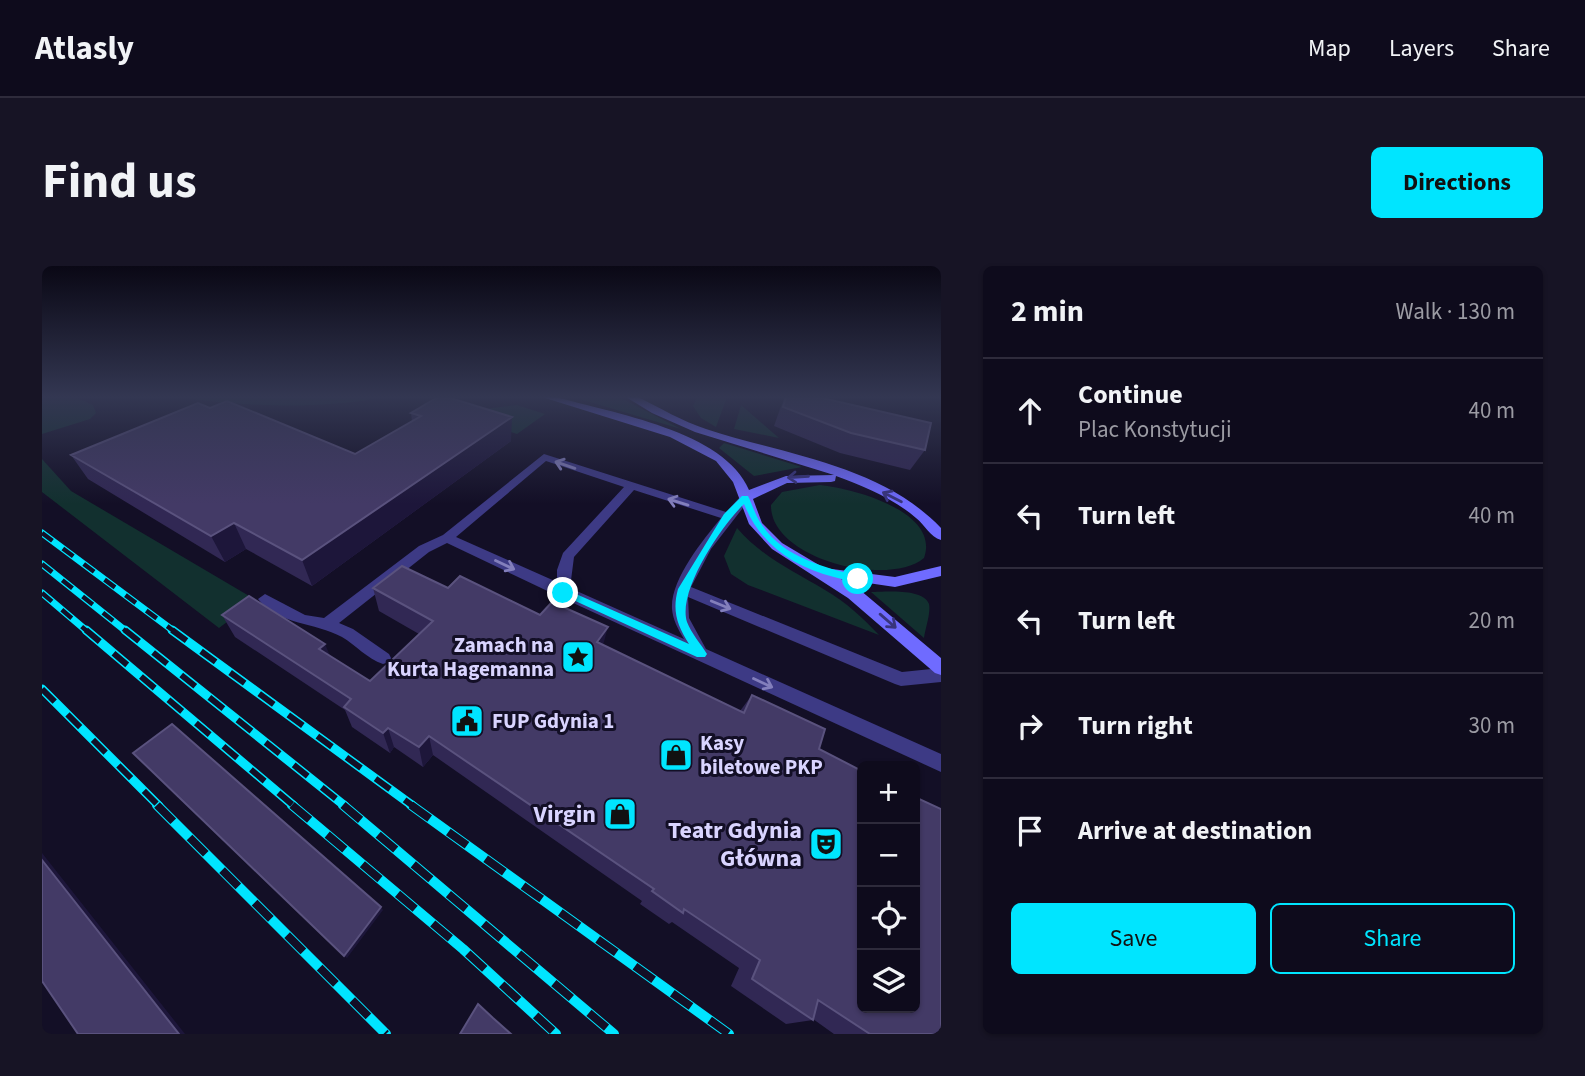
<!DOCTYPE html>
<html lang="en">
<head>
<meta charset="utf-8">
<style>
	:root { --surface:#0e0b1c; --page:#171425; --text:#f1f3f6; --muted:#9b9ba3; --line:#2e2b3b; --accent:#00e5ff }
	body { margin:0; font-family:"Source Sans 3",sans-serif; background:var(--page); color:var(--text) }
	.controls { position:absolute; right:21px; bottom:21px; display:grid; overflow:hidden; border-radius:10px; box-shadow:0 2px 5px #0004 }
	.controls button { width:63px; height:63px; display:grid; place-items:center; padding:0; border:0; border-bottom:2px solid var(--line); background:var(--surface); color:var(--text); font:35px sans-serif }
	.stop { position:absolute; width:21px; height:21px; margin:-16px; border:5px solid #00e5ff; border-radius:50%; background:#fff }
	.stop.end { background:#00e5ff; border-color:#fff; box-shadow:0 2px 7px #0008 }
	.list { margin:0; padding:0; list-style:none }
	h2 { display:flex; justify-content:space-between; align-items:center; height:91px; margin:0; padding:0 28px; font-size:30px }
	h2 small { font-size:23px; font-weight:400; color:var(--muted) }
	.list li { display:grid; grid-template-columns:46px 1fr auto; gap:21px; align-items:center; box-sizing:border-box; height:105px; padding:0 28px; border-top:2px solid var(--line) }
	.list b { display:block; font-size:26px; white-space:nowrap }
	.list p { margin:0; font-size:23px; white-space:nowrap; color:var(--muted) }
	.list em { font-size:23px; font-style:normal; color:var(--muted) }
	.actions { display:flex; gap:14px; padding:21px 28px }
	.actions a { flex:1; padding:16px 0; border:2px solid var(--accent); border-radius:10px; text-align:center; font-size:24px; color:var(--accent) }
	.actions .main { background:var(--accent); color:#111 }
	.icon { flex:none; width:38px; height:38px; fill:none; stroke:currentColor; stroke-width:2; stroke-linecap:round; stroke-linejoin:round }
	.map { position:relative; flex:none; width:899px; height:768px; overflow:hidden; border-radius:10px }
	header { display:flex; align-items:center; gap:42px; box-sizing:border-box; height:98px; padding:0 35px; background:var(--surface); border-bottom:2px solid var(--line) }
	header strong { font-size:33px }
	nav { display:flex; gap:38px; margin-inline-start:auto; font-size:24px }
	.intro { display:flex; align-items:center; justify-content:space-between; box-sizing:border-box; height:168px; padding:0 42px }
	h1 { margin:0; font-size:49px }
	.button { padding:18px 32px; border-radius:10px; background:var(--accent); color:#111; font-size:24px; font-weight:700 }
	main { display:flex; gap:42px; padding:0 42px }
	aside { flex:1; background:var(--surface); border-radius:10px; box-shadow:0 2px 5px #0004 }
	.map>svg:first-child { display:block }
	.green { fill:#12302f }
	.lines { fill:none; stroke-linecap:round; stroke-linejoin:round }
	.lane { fill:#3d3a85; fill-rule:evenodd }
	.secondary { fill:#6f6bff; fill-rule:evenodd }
	.rail-far2-casing { stroke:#00e5ff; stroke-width:7 }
	.rail-far1-casing { stroke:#00e5ff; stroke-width:9 }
	.rail-casing { stroke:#00e5ff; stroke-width:10 }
	.rail-far2 { stroke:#130f26; stroke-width:4.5; stroke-dasharray:13; stroke-linecap:butt }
	.rail-far1 { stroke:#130f26; stroke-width:6; stroke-dasharray:18; stroke-linecap:butt }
	.rail { stroke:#130f26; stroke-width:8; stroke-dasharray:23; stroke-linecap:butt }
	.wall { fill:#312854 }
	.shaded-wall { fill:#1d163a }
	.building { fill:#433a66; stroke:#5a527e; stroke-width:2 }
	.oneway { stroke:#837fbc }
	.oneway2 { stroke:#38347d }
	.route { fill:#00e5ff }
	.labels { text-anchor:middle; stroke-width:6; stroke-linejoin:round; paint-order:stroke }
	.poi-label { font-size:21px; font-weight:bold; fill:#d9d4ff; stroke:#130f26; text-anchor:start }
	.near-poi-label { font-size:24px; font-weight:bold; fill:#d9d4ff; stroke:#130f26; text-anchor:end }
</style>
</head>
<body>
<header>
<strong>Atlasly</strong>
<nav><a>Map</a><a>Layers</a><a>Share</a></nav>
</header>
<div class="intro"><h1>Find us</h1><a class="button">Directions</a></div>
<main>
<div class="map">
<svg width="899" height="768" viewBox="0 0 899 768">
	<rect width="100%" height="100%" fill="#130f26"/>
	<path class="green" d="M 0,131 L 33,131 L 51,139 L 54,147 L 48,153 L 0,168 Z
		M 134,131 L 330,131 L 337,132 C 271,144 200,140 134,131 Z
		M 531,131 L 577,131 L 639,163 Z
		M 655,131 L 685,131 L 674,161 L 659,152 L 651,140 Z
		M 475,139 L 503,148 L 475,168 L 410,147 Z
		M 699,139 L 737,172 L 692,163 Z
		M 682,177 L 760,201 L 712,210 L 677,182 Z
		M 0,193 L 29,225 L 214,334 L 177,362 L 0,226 Z
		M 778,219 C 809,222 899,245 882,292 C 846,322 728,293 729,239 L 740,226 Z
		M 695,262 C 720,291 751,305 783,324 C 804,336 821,352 837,369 L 706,319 L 689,308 L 682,290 Z
		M 829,326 C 842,326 881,322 887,338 C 889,347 883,363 882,372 Z"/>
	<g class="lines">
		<path class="lane" d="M 502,188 L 684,246 L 699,230 L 707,230 L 707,234 L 669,283 L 649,321 L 860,406 L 899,402 L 899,416 L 859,420 L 853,418 L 646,331 L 647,352 L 664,383 L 899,488 L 899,506 L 516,330 L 405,277 L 387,286 L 297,357 L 311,363 L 347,388 L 349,392 L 347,396 L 341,398 C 325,393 314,379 300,371 C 273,356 236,359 216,333 L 223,328 L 263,349 L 282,352 L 377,280 L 401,269 ZM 504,195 L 582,221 L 521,287 L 515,304 L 515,316 L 414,271 ZM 592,224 L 679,252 C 661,274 628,314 630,343 C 631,354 636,363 642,373 L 528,322 L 532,291 Z"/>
		<path class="secondary" d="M 500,131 L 514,131 C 570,147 683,165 707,224 L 744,210 L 792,209 L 653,166 L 610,147 L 584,131 L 596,131 C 618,142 640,155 664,163 C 743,189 839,199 899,262 L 899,274 C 888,271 883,259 874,252 C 851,232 821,220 794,210 L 793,215 L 789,216 L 745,217 L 711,233 L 720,257 L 740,277 L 782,302 L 853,311 L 899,300 L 899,310 L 853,321 L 799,313 L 818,324 L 899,392 L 899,409 L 893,407 L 806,332 L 730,283 L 707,258 L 691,216 L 674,195 L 628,171 Z"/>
		<defs>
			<path id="rail-far2" d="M 0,267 L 133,366
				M 0,298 L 85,366
				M 0,327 L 46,366"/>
			<path id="rail-far1" d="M 44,364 L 252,540
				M 83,364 L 303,540
				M 130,364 L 371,540
				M 0,423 L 117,540"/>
			<path id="rail" d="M 115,539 L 344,768
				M 250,539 L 421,683 L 514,768
				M 301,539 L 572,768
				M 369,539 L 687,768"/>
		</defs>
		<use href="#rail-far2" class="rail-far2-casing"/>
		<use href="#rail-far1" class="rail-far1-casing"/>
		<use href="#rail" class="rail-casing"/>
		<use href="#rail-far2" class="rail-far2"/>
		<use href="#rail-far1" class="rail-far1"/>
		<use href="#rail" class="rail"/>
	</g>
	<path class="wall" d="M 743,131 L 776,131 L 883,184 L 868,204 L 798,187 L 732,160 L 738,143 Z
		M 168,142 L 313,188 L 370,155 L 369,147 L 469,175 L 270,320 L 204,283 L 183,296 L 46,213 L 29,189 Z
		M 331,322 L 406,322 L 498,349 L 698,445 L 710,429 L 777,483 L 899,768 L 792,768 L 771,753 L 771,754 L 744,758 L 689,720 L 697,702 L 630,656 L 627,658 L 598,638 L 600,635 L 391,489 L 381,501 L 352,481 L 348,487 L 310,461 L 303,444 L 193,371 L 180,349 L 288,390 L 328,415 L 377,368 L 337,345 Z"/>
	<path class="shaded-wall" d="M 470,151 L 469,175 L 270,320 L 260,294 Z
		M 192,257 L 204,283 L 183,296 L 169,270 Z
		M 566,361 L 560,383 L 555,376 Z
		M 283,378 L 292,399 L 277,383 Z
		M 346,462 L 352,481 L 348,487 L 341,467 Z
		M 387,470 L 391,489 L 381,501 L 377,481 Z
		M 0,587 L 143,768 L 137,768 L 0,594 Z
		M 339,641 L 341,644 L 305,692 L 302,690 Z"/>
	<path class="building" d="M 396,131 L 405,131 L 470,151 L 260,294 L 192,257 L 169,270 L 29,189 L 156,137 L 168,142 L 185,135 L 313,188 L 379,150 L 369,147 Z
		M 744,131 L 776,131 L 889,157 L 883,184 L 809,167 L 741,141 Z
		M 360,300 L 406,322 L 418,310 L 498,349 L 510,336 L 566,361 L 555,376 L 702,447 L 710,429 L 783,463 L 777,483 L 820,505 L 820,742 L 873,742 L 873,531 L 899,543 L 899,768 L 828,768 L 776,734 L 771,754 L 710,713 L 718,694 L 642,643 L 641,647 L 610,625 L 612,623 L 387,470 L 377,481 L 346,462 L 341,467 L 302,441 L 309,433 L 180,349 L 207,330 L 283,378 L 277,383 L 328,415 L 391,355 L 331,322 Z
		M 130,458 L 339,641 L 302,690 L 91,487 Z
		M 0,594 L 137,768 L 36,768 L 0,715 Z
		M 436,738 L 451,752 L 469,768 L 418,768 Z"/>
	<defs><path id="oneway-shaft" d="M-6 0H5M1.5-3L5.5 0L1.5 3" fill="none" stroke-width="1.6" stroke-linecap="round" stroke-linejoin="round" transform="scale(1.75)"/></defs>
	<g class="oneway">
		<use href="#oneway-shaft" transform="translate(523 199) rotate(-161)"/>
		<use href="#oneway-shaft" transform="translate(636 236) rotate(-163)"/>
		<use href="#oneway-shaft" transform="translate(463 299) rotate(25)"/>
		<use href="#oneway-shaft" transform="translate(679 339) rotate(22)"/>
		<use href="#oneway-shaft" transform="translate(721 417) rotate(25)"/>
	</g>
	<g class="oneway2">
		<use href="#oneway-shaft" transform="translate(756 211) rotate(176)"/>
		<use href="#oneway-shaft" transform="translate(850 231) rotate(-153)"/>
		<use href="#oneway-shaft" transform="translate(846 355) rotate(41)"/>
	</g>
	<linearGradient id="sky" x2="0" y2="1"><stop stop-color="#0a0815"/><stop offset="0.55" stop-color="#333752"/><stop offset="1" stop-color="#333752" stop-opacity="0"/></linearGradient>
	<rect width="899" height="238" fill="url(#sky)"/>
	<path class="route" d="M 700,230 L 706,230 C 710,238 713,248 718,256 C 740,292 782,301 819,311 L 819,315 C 810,316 801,313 792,311 C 751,301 718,278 702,238 C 680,259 635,325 645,356 C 649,367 659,378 665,388 L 663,391 L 655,391 L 516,327 L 525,324 L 647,378 C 635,359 630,345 636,323 L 682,248 Z"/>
	<defs>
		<symbol id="sight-square" viewBox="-11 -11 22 22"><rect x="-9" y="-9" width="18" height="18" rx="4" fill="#00e5ff" stroke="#130f26"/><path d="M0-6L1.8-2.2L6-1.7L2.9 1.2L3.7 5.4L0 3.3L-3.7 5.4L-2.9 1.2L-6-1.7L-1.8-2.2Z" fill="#111"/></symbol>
		<symbol id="civic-square" viewBox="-11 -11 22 22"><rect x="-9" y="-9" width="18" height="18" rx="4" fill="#00e5ff" stroke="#130f26"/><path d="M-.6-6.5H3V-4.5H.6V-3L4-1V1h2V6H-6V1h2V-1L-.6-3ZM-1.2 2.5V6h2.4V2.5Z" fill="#111"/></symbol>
		<symbol id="shop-square" viewBox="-11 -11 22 22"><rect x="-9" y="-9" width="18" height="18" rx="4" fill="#00e5ff" stroke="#130f26"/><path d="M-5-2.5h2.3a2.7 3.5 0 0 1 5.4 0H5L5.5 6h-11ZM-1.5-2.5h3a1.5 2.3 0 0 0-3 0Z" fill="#111"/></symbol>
		<symbol id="theatre-square" viewBox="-11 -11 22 22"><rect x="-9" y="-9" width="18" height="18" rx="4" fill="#00e5ff" stroke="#130f26"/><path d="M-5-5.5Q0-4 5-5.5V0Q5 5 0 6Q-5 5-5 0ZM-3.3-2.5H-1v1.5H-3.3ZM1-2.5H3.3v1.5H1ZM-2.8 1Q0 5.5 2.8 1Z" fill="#111"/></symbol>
	</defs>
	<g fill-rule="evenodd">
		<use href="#sight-square" x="517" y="372" width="38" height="38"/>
		<use href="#civic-square" x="406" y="436" width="38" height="38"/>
		<use href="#shop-square" x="615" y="470" width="38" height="38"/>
		<use href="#shop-square" x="559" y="529" width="38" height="38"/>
		<use href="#theatre-square" x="765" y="559" width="38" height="38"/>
	</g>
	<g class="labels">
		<g class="poi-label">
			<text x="512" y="386" text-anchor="end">Zamach na<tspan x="512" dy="24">Kurta Hagemanna</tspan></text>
			<text x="450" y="462">FUP Gdynia 1</text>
			<text x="658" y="484">Kasy<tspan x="658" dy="24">biletowe PKP</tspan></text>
		</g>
		<g class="near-poi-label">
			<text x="554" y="556">Virgin</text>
			<text x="760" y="572">Teatr Gdynia<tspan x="760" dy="28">Główna</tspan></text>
		</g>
	</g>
</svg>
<div class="controls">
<button>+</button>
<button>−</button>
<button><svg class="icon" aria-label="locate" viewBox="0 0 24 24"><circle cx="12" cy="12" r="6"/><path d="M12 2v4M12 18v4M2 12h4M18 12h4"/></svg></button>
<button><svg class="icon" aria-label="layers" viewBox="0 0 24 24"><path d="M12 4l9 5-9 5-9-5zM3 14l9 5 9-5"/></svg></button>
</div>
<div class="stop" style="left:816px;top:313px"></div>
<div class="stop end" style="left:521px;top:327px"></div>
</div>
<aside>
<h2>2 min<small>Walk · 130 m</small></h2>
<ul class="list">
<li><svg class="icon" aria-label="ahead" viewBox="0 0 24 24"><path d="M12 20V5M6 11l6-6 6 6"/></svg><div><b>Continue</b><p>Plac Konstytucji</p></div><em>40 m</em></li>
<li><svg class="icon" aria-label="left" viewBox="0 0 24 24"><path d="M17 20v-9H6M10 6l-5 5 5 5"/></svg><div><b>Turn left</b></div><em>40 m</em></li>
<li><svg class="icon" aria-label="left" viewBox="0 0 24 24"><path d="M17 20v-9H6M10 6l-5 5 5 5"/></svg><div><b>Turn left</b></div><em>20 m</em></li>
<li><svg class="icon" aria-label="right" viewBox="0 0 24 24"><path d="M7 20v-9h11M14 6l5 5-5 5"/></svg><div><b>Turn right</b></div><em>30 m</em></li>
<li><svg class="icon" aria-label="arrive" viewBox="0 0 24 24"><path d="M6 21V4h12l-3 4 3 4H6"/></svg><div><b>Arrive at destination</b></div></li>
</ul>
<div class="actions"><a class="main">Save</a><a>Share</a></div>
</aside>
</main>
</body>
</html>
